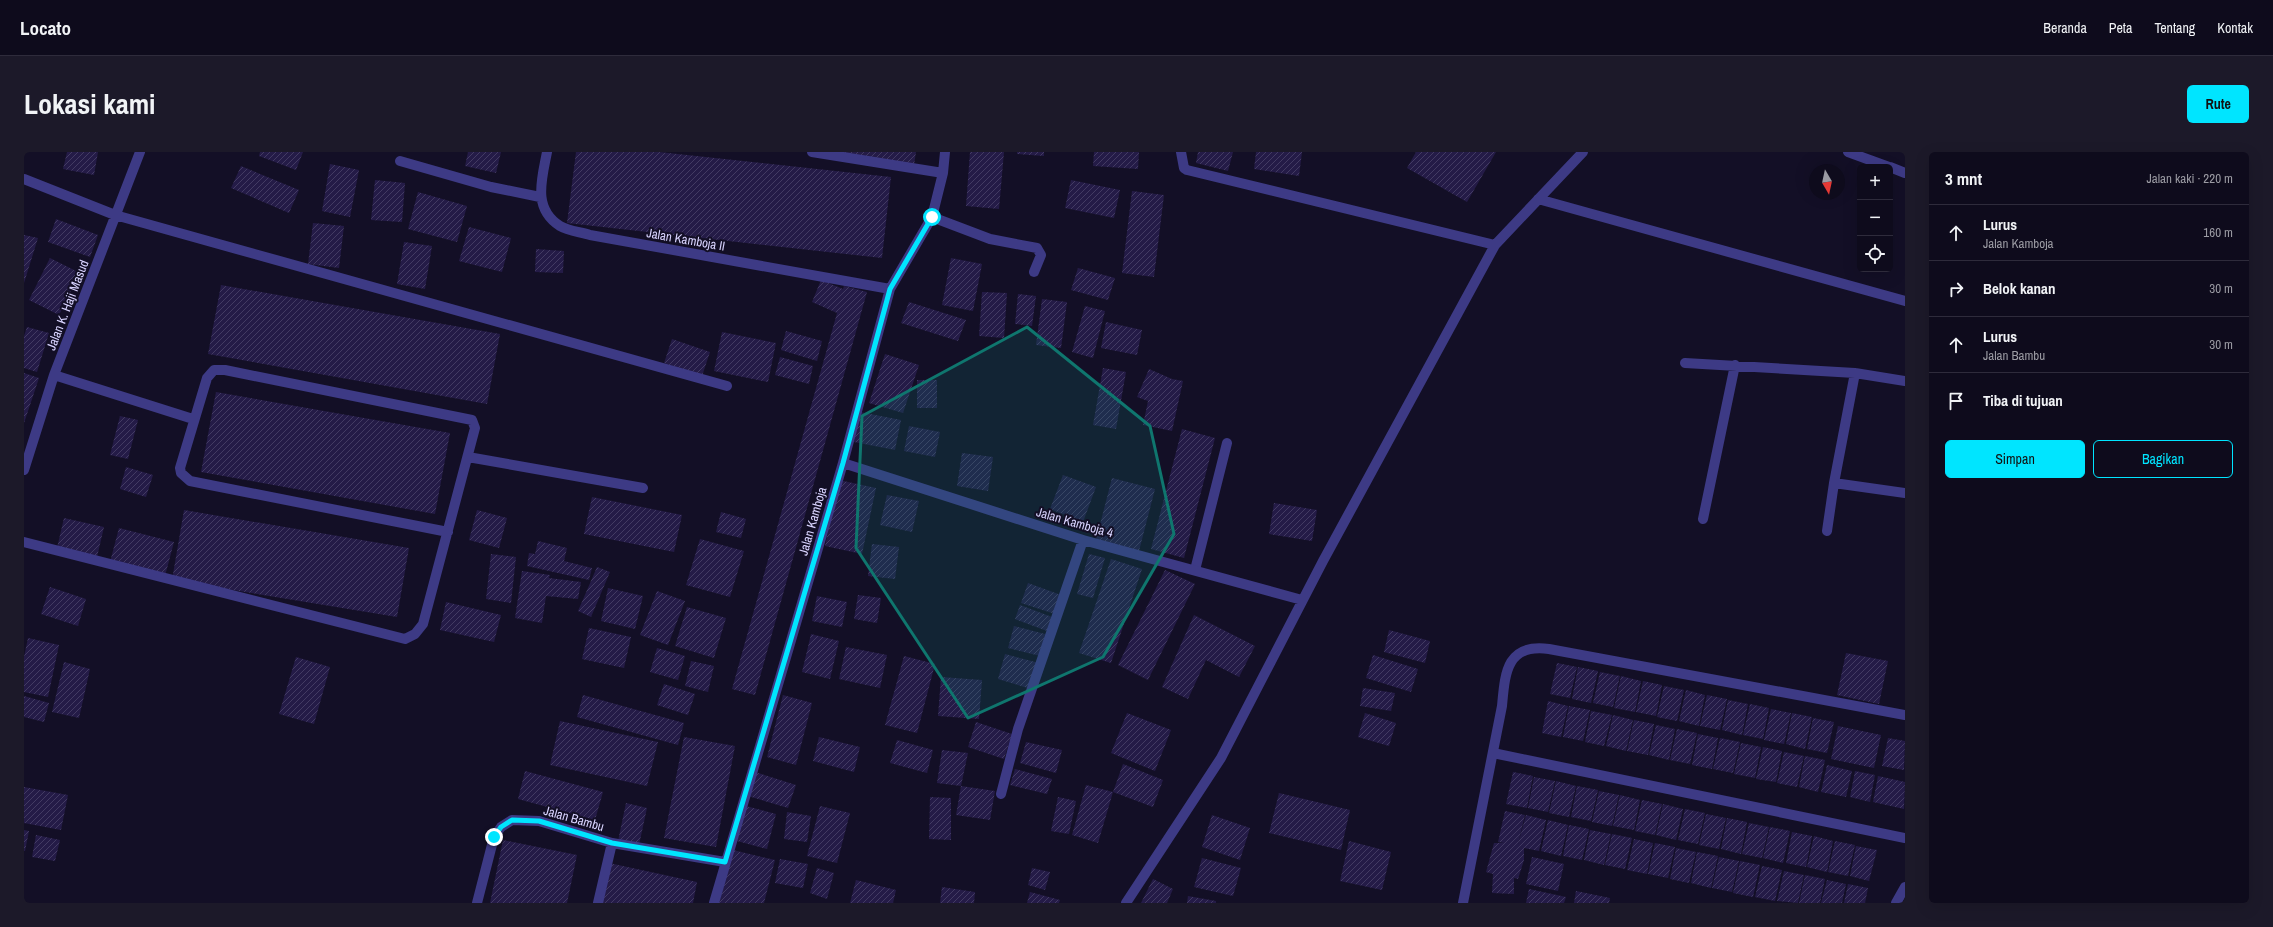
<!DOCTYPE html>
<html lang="id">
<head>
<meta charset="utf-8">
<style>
	:root { --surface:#0e0b1c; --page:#1c1929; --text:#f1f3f6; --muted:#9b9ba3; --line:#2e2b3b; --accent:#00e5ff }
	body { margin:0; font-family:"Archivo Narrow",sans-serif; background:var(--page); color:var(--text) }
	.controls { position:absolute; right:12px; top:12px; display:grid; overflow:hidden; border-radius:6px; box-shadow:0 4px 16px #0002 }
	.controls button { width:36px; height:36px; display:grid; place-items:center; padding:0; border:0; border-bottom:1px solid var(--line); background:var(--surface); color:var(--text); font:20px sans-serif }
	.compass { position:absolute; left:1785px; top:12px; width:36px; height:36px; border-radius:50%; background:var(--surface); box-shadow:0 4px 16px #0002; rotate:171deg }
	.stop { position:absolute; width:12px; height:12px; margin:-9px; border:3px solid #00e5ff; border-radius:50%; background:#fff }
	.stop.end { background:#00e5ff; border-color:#fff; box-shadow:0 1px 4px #0008 }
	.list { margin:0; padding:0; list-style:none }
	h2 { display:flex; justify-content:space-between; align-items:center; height:52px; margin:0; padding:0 16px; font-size:17px }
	h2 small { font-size:13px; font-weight:400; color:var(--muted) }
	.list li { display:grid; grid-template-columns:26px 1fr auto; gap:12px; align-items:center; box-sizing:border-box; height:56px; padding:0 16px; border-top:1px solid var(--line) }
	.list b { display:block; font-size:15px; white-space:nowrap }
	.list p { margin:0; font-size:13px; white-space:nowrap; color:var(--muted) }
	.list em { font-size:13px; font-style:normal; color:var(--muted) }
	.actions { display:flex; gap:8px; padding:12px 16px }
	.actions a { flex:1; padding:9px 0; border:1px solid var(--accent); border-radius:6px; text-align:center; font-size:14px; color:var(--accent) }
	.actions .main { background:var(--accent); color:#111 }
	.icon { flex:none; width:22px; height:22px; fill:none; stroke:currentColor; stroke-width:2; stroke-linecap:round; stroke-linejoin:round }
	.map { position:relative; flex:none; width:1881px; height:751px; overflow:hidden; border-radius:6px }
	header { display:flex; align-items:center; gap:24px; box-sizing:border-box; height:56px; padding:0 20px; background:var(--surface); border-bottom:1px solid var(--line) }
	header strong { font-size:19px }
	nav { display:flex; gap:22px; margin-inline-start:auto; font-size:14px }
	.intro { display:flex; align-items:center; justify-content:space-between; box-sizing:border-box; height:96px; padding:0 24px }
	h1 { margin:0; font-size:28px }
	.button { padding:10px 18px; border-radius:6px; background:var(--accent); color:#111; font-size:14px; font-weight:700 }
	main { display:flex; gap:24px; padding:0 24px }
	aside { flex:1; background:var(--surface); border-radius:6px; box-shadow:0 4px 16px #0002 }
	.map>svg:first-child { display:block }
	.building { fill:url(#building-hatch) }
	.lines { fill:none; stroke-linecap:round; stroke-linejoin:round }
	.service { stroke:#3d3a85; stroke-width:10 }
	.minor { stroke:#3d3a85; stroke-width:10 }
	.route { stroke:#00e5ff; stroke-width:5 }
	.marked { fill:#0f766e; fill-opacity:0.2; stroke:#0f766e; stroke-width:3; stroke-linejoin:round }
	.labels { text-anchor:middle; stroke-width:4; stroke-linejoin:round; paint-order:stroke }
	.street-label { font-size:13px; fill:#d9d4ff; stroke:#130f26 }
</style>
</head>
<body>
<header>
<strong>Locato</strong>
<nav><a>Beranda</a><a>Peta</a><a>Tentang</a><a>Kontak</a></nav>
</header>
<div class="intro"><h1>Lokasi kami</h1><a class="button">Rute</a></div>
<main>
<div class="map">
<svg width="1881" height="751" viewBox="0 0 1881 751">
	<defs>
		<pattern id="building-hatch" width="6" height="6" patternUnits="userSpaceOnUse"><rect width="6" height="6" fill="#241b47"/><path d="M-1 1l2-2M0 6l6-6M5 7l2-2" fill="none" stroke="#433b63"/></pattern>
	</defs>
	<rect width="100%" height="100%" fill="#130f26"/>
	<path class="building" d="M 43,0 L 74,0 L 70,23 L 39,17 Z
		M 236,0 L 279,0 L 272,18 L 235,4 Z
		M 444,0 L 477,0 L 472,21 L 441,14 Z
		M 552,0 L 635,0 L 867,25 L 858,106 L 543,71 Z
		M 812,0 L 892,0 L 890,13 Z
		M 946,0 L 980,0 L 975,57 L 942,54 Z
		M 993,0 L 1020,0 L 1020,4 L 993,2 Z
		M 1070,0 L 1115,0 L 1114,17 L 1069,14 Z
		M 1174,0 L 1209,0 L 1204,19 L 1172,11 Z
		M 1232,0 L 1278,0 L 1275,24 L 1230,17 Z
		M 1392,0 L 1472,0 L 1443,50 L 1383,16 Z
		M 306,12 L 335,18 L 326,65 L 298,59 Z
		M 217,14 L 275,38 L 265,61 L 207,36 Z
		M 351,28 L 381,31 L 378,70 L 347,68 Z
		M 1047,28 L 1096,38 L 1090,66 L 1041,56 Z
		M 1108,39 L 1140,43 L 1130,125 L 1098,121 Z
		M 394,40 L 443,54 L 433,90 L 384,77 Z
		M 32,67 L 74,83 L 66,105 L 24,90 Z
		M 289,71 L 320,74 L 315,116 L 284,112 Z
		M 445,75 L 487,86 L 478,120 L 435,109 Z
		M 0,83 L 14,86 L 0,131 Z
		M 380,90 L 408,94 L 401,137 L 373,132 Z
		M 512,97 L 540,99 L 539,121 L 511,120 Z
		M 26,106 L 56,121 L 35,163 L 5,148 Z
		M 927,106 L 958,112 L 949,159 L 918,153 Z
		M 1054,116 L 1091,126 L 1084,148 L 1047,138 Z
		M 797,128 L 819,137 L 820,134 L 843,140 L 731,543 L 708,537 L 813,161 L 788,150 Z
		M 197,133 L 476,182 L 463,252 L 184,202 Z
		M 958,140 L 983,141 L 980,186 L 955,184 Z
		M 994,142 L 1012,144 L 1008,174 L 991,172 Z
		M 1018,147 L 1043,150 L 1037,196 L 1012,193 Z
		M 885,150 L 942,168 L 934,189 L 877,171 Z
		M 1061,154 L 1081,159 L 1069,206 L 1048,200 Z
		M 1082,170 L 1118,178 L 1113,203 L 1077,196 Z
		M 3,175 L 25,181 L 13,220 L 0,216 L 0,184 Z
		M 762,179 L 798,189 L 793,209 L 757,198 Z
		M 698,180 L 752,191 L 744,230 L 690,219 Z
		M 648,187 L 686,200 L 678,224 L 640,211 Z
		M 861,202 L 895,213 L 879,261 L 845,251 Z
		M 756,205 L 789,214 L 785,232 L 751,223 Z
		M 1079,216 L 1102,220 L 1092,277 L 1069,273 Z
		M 1125,217 L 1148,227 L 1159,229 L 1148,279 L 1119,273 L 1124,249 L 1113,245 Z
		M 0,221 L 15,226 L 0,271 Z
		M 893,228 L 913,228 L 913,256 L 893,256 Z
		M 192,240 L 426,281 L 411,362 L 177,320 Z
		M 836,260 L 877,268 L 871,298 L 830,290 Z
		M 96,264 L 114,268 L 104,307 L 86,303 Z
		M 885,274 L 916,280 L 911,305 L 880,299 Z
		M 1158,277 L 1191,286 L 1160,406 L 1127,397 Z
		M 938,301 L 969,305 L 964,339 L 933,334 Z
		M 102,315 L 129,323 L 122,345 L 96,337 Z
		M 1039,323 L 1072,335 L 1059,370 L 1026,357 Z
		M 1088,326 L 1131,337 L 1115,399 L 1072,388 Z
		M 815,328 L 852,336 L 838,402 L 801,394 Z
		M 863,343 L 895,349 L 888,380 L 856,373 Z
		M 568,345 L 658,363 L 650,400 L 560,382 Z
		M 1250,351 L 1293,358 L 1288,389 L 1245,382 Z
		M 160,358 L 385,396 L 373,465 L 148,428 Z
		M 453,358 L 483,366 L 475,396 L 445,388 Z
		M 697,360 L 722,367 L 717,386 L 692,380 Z
		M 40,366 L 80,375 L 73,405 L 33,396 Z
		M 95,376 L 150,390 L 141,424 L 86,410 Z
		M 676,387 L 720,399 L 706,445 L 662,433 Z
		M 514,389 L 543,396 L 540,409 L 568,416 L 565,428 L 503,414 L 505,401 L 511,402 Z
		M 848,392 L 875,395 L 871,427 L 844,424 Z
		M 467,402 L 492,405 L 487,451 L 462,447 Z
		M 1065,402 L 1081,406 L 1069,446 L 1053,442 Z
		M 1087,407 L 1118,417 L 1087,511 L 1055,501 Z
		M 573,415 L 586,420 L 567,465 L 554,459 Z
		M 1141,418 L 1171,432 L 1124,528 L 1094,513 Z
		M 498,419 L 526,423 L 525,426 L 557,430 L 554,447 L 522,444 L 518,471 L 491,466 Z
		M 1004,431 L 1037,443 L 1031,462 L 997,451 Z
		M 26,435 L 62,447 L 54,474 L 17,462 Z
		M 584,436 L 619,444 L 611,477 L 577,469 Z
		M 633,439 L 661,449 L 644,493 L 616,483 Z
		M 834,443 L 857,446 L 853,471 L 830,467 Z
		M 793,444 L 823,450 L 818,475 L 788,469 Z
		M 422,450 L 477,463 L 470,490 L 416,478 Z
		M 996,453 L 1028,465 L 1023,479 L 991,467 Z
		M 663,455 L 702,466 L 690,506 L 651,494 Z
		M 1170,463 L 1231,494 L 1215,525 L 1182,508 L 1164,547 L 1138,535 Z
		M 990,474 L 1021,482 L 1016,504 L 984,496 Z
		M 565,476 L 607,485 L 600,516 L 558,507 Z
		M 1365,478 L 1406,489 L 1401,511 L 1360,500 Z
		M 787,482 L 815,489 L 806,527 L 778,520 Z
		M 4,486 L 35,493 L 24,545 L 0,540 L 0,505 Z
		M 822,495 L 863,503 L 856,536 L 815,527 Z
		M 633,496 L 661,504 L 654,528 L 626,520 Z
		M 1822,501 L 1864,509 L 1855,552 L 1813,543 Z
		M 981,502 L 1015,511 L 1007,537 L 974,527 Z
		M 1349,503 L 1394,517 L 1387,540 L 1342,526 Z
		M 880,504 L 911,512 L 893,581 L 861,573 Z
		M 272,505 L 306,515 L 290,572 L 255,562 Z
		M 667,509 L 690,514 L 684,540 L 661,534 Z
		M 40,510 L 66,517 L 55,566 L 28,560 Z
		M 1533,511 L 1553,515 L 1546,546 L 1526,542 Z
		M 1554,515 L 1574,519 L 1567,551 L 1548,547 Z
		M 1576,520 L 1596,524 L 1589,555 L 1569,551 Z
		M 1597,524 L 1617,529 L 1611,560 L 1590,556 Z
		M 917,525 L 958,528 L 955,567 L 914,564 Z
		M 1619,529 L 1638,533 L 1632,564 L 1612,560 Z
		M 640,532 L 671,542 L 664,563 L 633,553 Z
		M 1640,534 L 1660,538 L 1653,569 L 1633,565 Z
		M 1339,536 L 1371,541 L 1367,559 L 1336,554 Z
		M 1662,538 L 1681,543 L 1675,574 L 1655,569 Z
		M 559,543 L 660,571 L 654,593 L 553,565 Z
		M 759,543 L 788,551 L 772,613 L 743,605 Z
		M 1683,543 L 1703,547 L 1696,578 L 1676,574 Z
		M 0,544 L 25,551 L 20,570 L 0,565 Z
		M 1704,548 L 1724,552 L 1718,583 L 1698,578 Z
		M 1524,549 L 1544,554 L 1537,585 L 1518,581 Z
		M 1726,552 L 1745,556 L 1739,587 L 1719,583 Z
		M 1545,554 L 1566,558 L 1559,589 L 1539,585 Z
		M 1747,557 L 1767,561 L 1760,592 L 1740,588 Z
		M 1567,559 L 1588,563 L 1580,594 L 1561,590 Z
		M 1103,561 L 1147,578 L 1131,619 L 1087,601 Z
		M 1341,561 L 1372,571 L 1365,594 L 1334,585 Z
		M 1768,561 L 1788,565 L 1781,597 L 1762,592 Z
		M 1589,563 L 1609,568 L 1602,599 L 1582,594 Z
		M 1789,566 L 1810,570 L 1803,601 L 1783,597 Z
		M 1610,568 L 1630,572 L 1624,603 L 1603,599 Z
		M 536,569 L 634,590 L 623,634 L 526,613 Z
		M 952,570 L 988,582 L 980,607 L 944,595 Z
		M 1632,573 L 1651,577 L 1645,608 L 1625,603 Z
		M 1814,574 L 1857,583 L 1850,616 L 1807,607 Z
		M 1653,577 L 1673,581 L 1666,612 L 1646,608 Z
		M 1674,582 L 1694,586 L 1688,617 L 1668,613 Z
		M 660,585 L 711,594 L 692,695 L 640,686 Z
		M 795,585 L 836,595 L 830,620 L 789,609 Z
		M 1696,586 L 1716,590 L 1709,621 L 1689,617 Z
		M 1864,586 L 1881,589 L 1880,618 L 1858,614 Z
		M 873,588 L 909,598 L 903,621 L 866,611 Z
		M 1002,590 L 1038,598 L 1032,621 L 996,611 Z
		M 1717,591 L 1737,595 L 1731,626 L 1710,622 Z
		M 1739,595 L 1758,599 L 1752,630 L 1732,627 Z
		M 918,598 L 944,601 L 937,634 L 913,631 Z
		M 1760,600 L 1780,604 L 1773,635 L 1753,631 Z
		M 1781,604 L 1801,608 L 1794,640 L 1775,635 Z
		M 1099,612 L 1139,628 L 1129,655 L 1089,640 Z
		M 1803,613 L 1828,619 L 1822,645 L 1797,640 Z
		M 991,617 L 1028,627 L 1023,642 L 986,633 Z
		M 501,619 L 579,640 L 571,668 L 494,647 Z
		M 1831,619 L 1851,623 L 1846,650 L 1826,645 Z
		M 731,620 L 772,633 L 764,656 L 724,644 Z
		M 1489,620 L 1509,624 L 1503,656 L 1482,652 Z
		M 1854,624 L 1881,630 L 1880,657 L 1849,650 Z
		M 1510,625 L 1531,629 L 1524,660 L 1504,656 Z
		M 1532,629 L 1552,634 L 1545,665 L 1525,661 Z
		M 1062,633 L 1089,640 L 1074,691 L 1048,683 Z
		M 937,634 L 971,639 L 966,668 L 932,663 Z
		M 1553,634 L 1574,638 L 1567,669 L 1547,665 Z
		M 0,635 L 44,643 L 37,678 L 0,671 Z
		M 1575,639 L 1595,643 L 1588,674 L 1568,670 Z
		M 1255,641 L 1326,658 L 1317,698 L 1245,681 Z
		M 1596,643 L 1616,648 L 1610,678 L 1589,674 Z
		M 906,645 L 927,646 L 927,688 L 905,687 Z
		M 1034,645 L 1052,649 L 1045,682 L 1027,679 Z
		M 1618,648 L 1638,652 L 1631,683 L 1611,679 Z
		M 602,651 L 623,656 L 615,693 L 594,689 Z
		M 1639,652 L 1659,657 L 1652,688 L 1632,683 Z
		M 722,654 L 752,662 L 743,697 L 713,689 Z
		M 796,654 L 826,661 L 813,711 L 783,704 Z
		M 1661,657 L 1681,661 L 1674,692 L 1654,688 Z
		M 1481,659 L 1501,663 L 1494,692 L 1502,663 L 1522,668 L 1515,699 L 1500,696 L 1500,708 L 1494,727 L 1490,726 L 1490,742 L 1468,741 L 1469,722 L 1462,720 L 1470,691 L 1480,691 L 1474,690 Z
		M 763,660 L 787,664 L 783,690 L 760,687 Z
		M 1682,662 L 1702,666 L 1695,697 L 1675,693 Z
		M 1188,663 L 1226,676 L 1216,708 L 1178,695 Z
		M 1703,666 L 1723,670 L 1717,702 L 1697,697 Z
		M 1524,668 L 1544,673 L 1537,704 L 1517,699 Z
		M 1725,671 L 1745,675 L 1738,706 L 1718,702 Z
		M 1545,673 L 1565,677 L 1558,708 L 1539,704 Z
		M 1746,675 L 1766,679 L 1759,711 L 1739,706 Z
		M 0,678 L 5,679 L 1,699 L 0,699 Z
		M 1566,678 L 1587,682 L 1580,713 L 1560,708 Z
		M 1768,680 L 1788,684 L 1782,715 L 1762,711 Z
		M 1588,682 L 1608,686 L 1601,717 L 1581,713 Z
		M 12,683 L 36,688 L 31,709 L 8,705 Z
		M 1790,684 L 1809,689 L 1803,720 L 1783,715 Z
		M 1610,687 L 1629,691 L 1623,722 L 1603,718 Z
		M 479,688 L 553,703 L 543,751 L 466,751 Z
		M 1325,689 L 1367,700 L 1358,738 L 1316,729 Z
		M 1811,689 L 1831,693 L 1824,724 L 1804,720 Z
		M 1631,691 L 1651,695 L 1644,726 L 1624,722 Z
		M 1832,694 L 1853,698 L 1845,729 L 1826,724 Z
		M 1652,696 L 1672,700 L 1665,731 L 1646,727 Z
		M 709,698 L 751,708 L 740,751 L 695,751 Z
		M 1673,700 L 1694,704 L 1687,736 L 1667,731 Z
		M 1508,705 L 1540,712 L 1534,739 L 1502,732 Z
		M 1695,705 L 1715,709 L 1708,740 L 1688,736 Z
		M 1178,706 L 1217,716 L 1209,744 L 1170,735 Z
		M 756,707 L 784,712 L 779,736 L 751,731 Z
		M 1716,709 L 1736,713 L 1729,745 L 1709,741 Z
		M 585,711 L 673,730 L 669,751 L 577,751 Z
		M 1738,714 L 1758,718 L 1751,749 L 1731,745 Z
		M 793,716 L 810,721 L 803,747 L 786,741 Z
		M 1008,716 L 1026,720 L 1021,738 L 1004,733 Z
		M 1760,719 L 1780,723 L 1774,751 L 1753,749 Z
		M 1781,723 L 1801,727 L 1796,751 L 1775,751 Z
		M 1129,727 L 1149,737 L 1143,751 L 1117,751 Z
		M 832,728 L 872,738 L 869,751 L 826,751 Z
		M 1803,728 L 1822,732 L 1818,751 L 1797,751 Z
		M 1824,732 L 1844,736 L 1841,751 L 1820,751 Z
		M 918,735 L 951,740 L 950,751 L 916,751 Z
		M 1505,737 L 1542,745 L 1540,751 L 1502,751 Z
		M 1552,739 L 1586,746 L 1585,751 L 1550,751 Z
		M 1006,740 L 1036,748 L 1035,751 L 1003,751 Z
		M 1164,744 L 1192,749 L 1192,751 L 1163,751 Z"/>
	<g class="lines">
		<path class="service" d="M 1824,0 L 1865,15
			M 1866,15 L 1881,21
			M 1171,418 L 1203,291"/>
		<path class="minor" d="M 523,0 C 518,27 508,56 536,74 C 544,79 557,80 566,83 L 866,137
			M 788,0 L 919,21
			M 1157,0 L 1160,16 L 1163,18 L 1471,93
			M 376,9 L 467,35 L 516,45
			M 0,27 L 91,63 L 703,234
			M 1514,47 L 1881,149
			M 908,65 L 966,87 L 1013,96 L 1017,103 L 1010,120
			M 1661,211 L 1831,221 L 1881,229
			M 30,223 L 169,267
			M 444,305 L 619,336
			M 819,311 L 1059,388 L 1278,448
			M 0,318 L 30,223 L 116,0
			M 1810,331 L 1881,341
			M 1679,367 L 1711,213
			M 1803,379 L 1810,331 L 1831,221
			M 0,390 L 381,487 L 391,482 L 399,472 L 451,276 L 448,268 L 201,218 L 190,218 L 183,226 L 156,316 L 157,321 L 166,329 L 424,380
			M 1469,601 L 1881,686
			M 977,642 L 994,577 L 1059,388
			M 453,751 L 470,685 L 477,675 L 488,668 L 515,669 L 588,691 L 701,710
			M 574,751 L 588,691
			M 690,751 L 819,311 L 866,137 L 908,65 L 919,21 L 921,0
			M 1102,751 L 1197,606 L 1299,409 L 1471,93 L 1559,0
			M 1439,751 L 1478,554 C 1481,522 1482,491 1525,497 L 1881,563
			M 1872,751 L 1881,735"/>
	</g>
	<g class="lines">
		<path class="route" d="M 470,685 L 477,675 L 488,668 L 515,669 L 588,691 L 701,710 L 819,311 L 866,137 L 908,65"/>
	</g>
	<path class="marked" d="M 1003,175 L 1126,274 L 1150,382 L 1079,505 L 944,566 L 832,396 L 838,264 Z"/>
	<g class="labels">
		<g class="street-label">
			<text transform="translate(662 87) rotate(10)" y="5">Jalan Kamboja II</text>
			<text transform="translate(43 153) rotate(-69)" y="5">Jalan K. Haji Masud</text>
			<text transform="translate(788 369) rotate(-74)" y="5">Jalan Kamboja</text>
			<text transform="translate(1051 370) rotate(16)" y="5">Jalan Kamboja 4</text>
			<text transform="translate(550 666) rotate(16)" y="5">Jalan Bambu</text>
		</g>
	</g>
</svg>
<div class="controls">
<button>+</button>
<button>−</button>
<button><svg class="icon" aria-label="locate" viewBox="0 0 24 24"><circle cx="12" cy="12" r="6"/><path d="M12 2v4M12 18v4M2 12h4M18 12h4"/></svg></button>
</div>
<svg class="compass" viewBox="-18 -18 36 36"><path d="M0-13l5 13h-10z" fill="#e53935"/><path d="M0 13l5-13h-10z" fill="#9b9ba3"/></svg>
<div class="stop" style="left:908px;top:65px"></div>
<div class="stop end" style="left:470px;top:685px"></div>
</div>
<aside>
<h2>3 mnt<small>Jalan kaki · 220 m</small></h2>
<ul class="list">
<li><svg class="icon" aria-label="ahead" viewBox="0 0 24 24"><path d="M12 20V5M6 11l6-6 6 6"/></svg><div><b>Lurus</b><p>Jalan Kamboja</p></div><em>160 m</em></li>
<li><svg class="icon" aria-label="right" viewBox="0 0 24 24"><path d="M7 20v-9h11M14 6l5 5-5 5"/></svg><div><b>Belok kanan</b></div><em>30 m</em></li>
<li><svg class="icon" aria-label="ahead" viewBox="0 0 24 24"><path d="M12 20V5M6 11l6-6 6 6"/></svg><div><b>Lurus</b><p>Jalan Bambu</p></div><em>30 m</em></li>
<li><svg class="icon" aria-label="arrive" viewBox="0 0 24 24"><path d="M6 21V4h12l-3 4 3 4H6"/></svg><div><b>Tiba di tujuan</b></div></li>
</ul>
<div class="actions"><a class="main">Simpan</a><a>Bagikan</a></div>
</aside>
</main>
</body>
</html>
